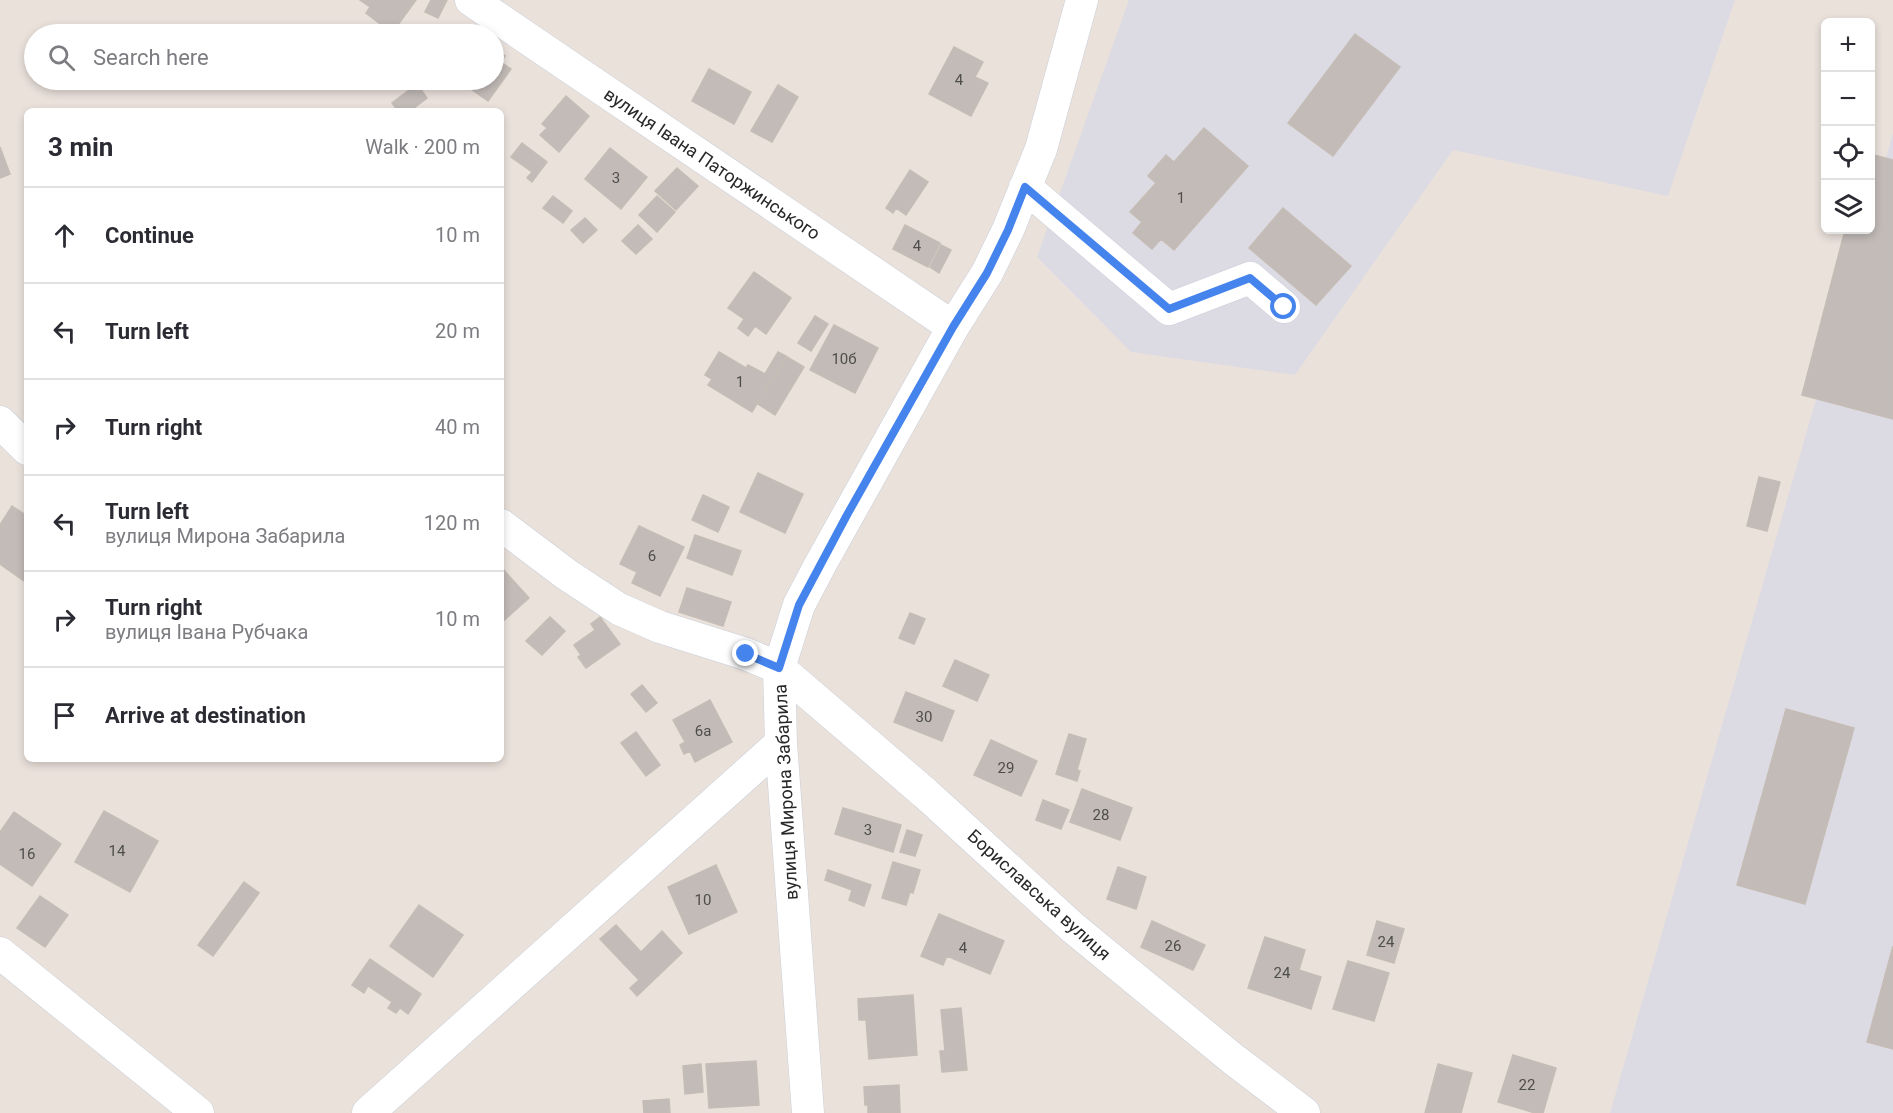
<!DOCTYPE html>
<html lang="en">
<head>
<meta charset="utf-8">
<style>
	:root { --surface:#fff; --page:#f7f7f7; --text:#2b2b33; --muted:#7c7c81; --line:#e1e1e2 }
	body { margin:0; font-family:Roboto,sans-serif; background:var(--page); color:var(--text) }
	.controls { position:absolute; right:18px; top:18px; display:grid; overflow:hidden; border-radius:9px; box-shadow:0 3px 9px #0003 }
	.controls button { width:54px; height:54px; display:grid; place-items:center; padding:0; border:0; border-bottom:2px solid var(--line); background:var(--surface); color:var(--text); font:30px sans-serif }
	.stop { position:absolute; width:18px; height:18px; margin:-14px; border:4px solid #4583ed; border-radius:50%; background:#fff }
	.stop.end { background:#4583ed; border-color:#fff; box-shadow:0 2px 6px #0008 }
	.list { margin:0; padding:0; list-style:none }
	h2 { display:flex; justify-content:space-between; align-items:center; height:78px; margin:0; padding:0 24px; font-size:26px }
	h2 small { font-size:20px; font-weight:400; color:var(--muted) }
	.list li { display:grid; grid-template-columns:39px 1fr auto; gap:18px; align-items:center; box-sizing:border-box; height:96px; padding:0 24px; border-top:2px solid var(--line) }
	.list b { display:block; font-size:22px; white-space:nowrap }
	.list p { margin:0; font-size:20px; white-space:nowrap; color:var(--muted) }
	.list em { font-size:20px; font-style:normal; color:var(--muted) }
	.icon { flex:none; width:33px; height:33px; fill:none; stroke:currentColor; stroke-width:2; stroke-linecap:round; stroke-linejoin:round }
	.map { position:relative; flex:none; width:1893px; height:1113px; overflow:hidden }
	.search { position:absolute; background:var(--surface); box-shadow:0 3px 9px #0003; left:24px; top:24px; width:480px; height:66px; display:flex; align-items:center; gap:15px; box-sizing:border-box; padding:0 21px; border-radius:33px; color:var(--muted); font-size:22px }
	.panel { position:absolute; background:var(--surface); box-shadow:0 3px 9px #0003; left:24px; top:108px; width:480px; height:654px; border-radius:9px }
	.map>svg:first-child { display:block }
	.industrial { fill:#dcdbe3 }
	.building { fill:#c2bbb8; stroke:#c5bcb5; stroke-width:1.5 }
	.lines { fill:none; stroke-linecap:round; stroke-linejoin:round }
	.minor-casing { stroke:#c9cfd9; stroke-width:33 }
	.minor { stroke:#fff; stroke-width:32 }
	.route { stroke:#4583ed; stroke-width:8 }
	.labels { text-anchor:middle; stroke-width:4.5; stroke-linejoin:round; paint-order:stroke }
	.number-label { font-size:15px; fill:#4e4d4c }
	.street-label { font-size:18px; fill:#282828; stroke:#fff }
</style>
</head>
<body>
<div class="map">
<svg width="1893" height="1113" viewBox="0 0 1893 1113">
	<rect width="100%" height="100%" fill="#eae1db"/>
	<path class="industrial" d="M 1129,0 L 1735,0 L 1668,196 L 1453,150 L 1295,375 L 1131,352 L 1037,257 Z
		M 1893,133 L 1893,1113 L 1610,1113 L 1865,230 L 1870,230 L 1871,211 Z"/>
	<path class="building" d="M 360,0 L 416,0 L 392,33 L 366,13 L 370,7 Z
		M 431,0 L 447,0 L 438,18 L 425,12 Z
		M 1355,34 L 1400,67 L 1333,156 L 1288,123 Z
		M 954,47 L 983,62 L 975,77 L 988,83 L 971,116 L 929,94 Z
		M 494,48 L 505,56 L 501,62 L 511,69 L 488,101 L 458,80 L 494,80 Z
		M 709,69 L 751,92 L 734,124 L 692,101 Z
		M 417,84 L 427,98 L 410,111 L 398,111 L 392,103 Z
		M 778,85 L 798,97 L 772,142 L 751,131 Z
		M 566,96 L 589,116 L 559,152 L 540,135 L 547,128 L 542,124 Z
		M 1204,128 L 1248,166 L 1174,250 L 1161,239 L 1152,249 L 1133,233 L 1142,222 L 1130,212 L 1156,183 L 1148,176 L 1166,155 L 1174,162 Z
		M 522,143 L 547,162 L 532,182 L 527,178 L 532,172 L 511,157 Z
		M 0,147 L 10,174 L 0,178 Z
		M 610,148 L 647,177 L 621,209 L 585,179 Z
		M 1870,154 L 1893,160 L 1893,419 L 1802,395 L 1845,230 L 1870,230 Z
		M 677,168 L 698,186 L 676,210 L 655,191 Z
		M 910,170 L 928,182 L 906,215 L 896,208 L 893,213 L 886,208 Z
		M 553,196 L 572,211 L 563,223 L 543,208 Z
		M 657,196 L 675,212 L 657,232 L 639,215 Z
		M 1283,208 L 1351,266 L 1316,305 L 1249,248 Z
		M 585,218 L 597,230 L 583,243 L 571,230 Z
		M 638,225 L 652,239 L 636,254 L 622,241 Z
		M 905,225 L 940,243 L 928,267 L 893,249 Z
		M 941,245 L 951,250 L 939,273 L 930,267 Z
		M 754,272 L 791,298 L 766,334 L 755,326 L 748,336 L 738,328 L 744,319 L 728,308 Z
		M 815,316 L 828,324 L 811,351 L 798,343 Z
		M 834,325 L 878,348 L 855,393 L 810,370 Z
		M 719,352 L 746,368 L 748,365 L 765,374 L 778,352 L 786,356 L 752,412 L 708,385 L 712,379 L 705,375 Z
		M 787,357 L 804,367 L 775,415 L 758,404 Z
		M 758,473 L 803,494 L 785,533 L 740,512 Z
		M 1759,477 L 1780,482 L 1767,531 L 1747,526 Z
		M 703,495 L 729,507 L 718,532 L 692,520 Z
		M 12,506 L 27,516 L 27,583 L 0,564 L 0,525 Z
		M 639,526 L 684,547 L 660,596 L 632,583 L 637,572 L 620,564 Z
		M 695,535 L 741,551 L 732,575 L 687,558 Z
		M 501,567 L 529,598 L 501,623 Z
		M 687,588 L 731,602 L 723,626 L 679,612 Z
		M 910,613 L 925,619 L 914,644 L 899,638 Z
		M 550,617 L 565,631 L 542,655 L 526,641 Z
		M 600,617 L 620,644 L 586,668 L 578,657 L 581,655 L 574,645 L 595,630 L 591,624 Z
		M 955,660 L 989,675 L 977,701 L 943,686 Z
		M 642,685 L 657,703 L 646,712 L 631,694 Z
		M 906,692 L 954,711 L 942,741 L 894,722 Z
		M 710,700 L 732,742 L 695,762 L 690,751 L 684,754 L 680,745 L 685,742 L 673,720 Z
		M 1786,709 L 1854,728 L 1805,904 L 1737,885 Z
		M 636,732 L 660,765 L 646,776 L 621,743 Z
		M 1069,734 L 1086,739 L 1077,770 L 1080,771 L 1077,781 L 1056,774 Z
		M 991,740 L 1037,761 L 1021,796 L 974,775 Z
		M 1082,789 L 1132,808 L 1120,840 L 1070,822 Z
		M 1043,800 L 1069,810 L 1061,829 L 1036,820 Z
		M 843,808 L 901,825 L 893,852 L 835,834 Z
		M 104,811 L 158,841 L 130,892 L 75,862 Z
		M 14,812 L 61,844 L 32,886 L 0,864 L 0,832 Z
		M 907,830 L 922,835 L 915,856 L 900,852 Z
		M 893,862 L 920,870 L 913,893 L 910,892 L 906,905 L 882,898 Z
		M 716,865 L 737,912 L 689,934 L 668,887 Z
		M 1118,867 L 1146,877 L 1136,909 L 1107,899 Z
		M 828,870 L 871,885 L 864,906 L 849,900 L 852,890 L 825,880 Z
		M 244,882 L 259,893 L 213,956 L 198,945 Z
		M 40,896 L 68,915 L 45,947 L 17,928 Z
		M 419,905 L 463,935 L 433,977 L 390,946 Z
		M 939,914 L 1004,941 L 990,974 L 947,956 L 943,965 L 921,956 Z
		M 1152,921 L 1205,945 L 1193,970 L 1141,947 Z
		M 1377,921 L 1404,929 L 1394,963 L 1367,955 Z
		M 616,925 L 641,952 L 662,931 L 682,953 L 637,996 L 630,988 L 639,980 L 600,939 Z
		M 1265,937 L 1305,950 L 1299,970 L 1321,977 L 1311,1009 L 1248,988 Z
		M 1893,946 L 1893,1049 L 1867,1042 Z
		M 370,959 L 421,994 L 408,1014 L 400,1008 L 396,1013 L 388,1008 L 392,1002 L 368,986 L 364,993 L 352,985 Z
		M 1348,961 L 1389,973 L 1374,1021 L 1333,1009 Z
		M 913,995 L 917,1055 L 869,1059 L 866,1020 L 859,1020 L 858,999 Z
		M 961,1008 L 967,1070 L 942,1072 L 940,1051 L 945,1051 L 941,1010 Z
		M 1513,1055 L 1556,1068 L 1543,1113 L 1535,1113 L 1498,1102 Z
		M 756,1061 L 759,1105 L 709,1108 L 706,1064 Z
		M 701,1064 L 703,1092 L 685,1094 L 683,1066 Z
		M 1438,1064 L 1472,1073 L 1461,1113 L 1425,1113 Z
		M 899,1085 L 900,1113 L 868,1113 L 868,1105 L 865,1105 L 864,1087 Z
		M 669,1099 L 670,1113 L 644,1113 L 643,1101 Z"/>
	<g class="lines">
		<defs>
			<path id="minor" d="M 471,0 L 953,327
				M 1025,187 L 1169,309 L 1250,278 L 1284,307
				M 0,422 L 27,449
				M 501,525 L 566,574 L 619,609 L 660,627 L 746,654 L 779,668 L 926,794 L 1072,927 L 1233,1059 L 1304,1113
				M 0,953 L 198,1113
				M 368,1113 L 781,743
				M 808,1113 L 781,743 L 779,668 L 799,605 L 820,565 L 953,327 L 987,273 L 1008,230 L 1041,149 L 1082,0"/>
		</defs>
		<use href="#minor" class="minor-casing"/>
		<use href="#minor" class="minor"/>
	</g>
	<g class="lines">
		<path class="route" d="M 746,654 L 779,668 L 799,605 L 847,515 L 953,327 L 987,273 L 1008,230 L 1025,187 L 1169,309 L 1250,278 L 1284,307"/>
	</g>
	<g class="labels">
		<g class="number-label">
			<text x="959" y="85">4</text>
			<text x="616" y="183">3</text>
			<text x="1181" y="203">1</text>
			<text x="917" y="251">4</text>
			<text x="844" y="364">10б</text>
			<text x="740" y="387">1</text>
			<text x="652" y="561">6</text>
			<text x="924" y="722">30</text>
			<text x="703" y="736">6а</text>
			<text x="1006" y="773">29</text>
			<text x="1101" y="820">28</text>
			<text x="868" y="835">3</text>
			<text x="117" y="856">14</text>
			<text x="27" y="859">16</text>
			<text x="703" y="905">10</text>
			<text x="1386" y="947">24</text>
			<text x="1173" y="951">26</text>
			<text x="963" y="953">4</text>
			<text x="1282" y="978">24</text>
			<text x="1527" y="1090">22</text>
		</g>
		<g class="street-label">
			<text transform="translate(712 164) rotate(34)" y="6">вулиця Івана Паторжинського</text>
			<text transform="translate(786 792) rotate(-93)" y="6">вулиця Мирона Забарила</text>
			<text transform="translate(1039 895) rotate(42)" y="6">Бориславська вулиця</text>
		</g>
	</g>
</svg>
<div class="controls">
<button>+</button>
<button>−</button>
<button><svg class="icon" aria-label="locate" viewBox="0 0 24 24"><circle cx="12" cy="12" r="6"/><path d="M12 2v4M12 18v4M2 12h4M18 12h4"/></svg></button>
<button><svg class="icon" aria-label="layers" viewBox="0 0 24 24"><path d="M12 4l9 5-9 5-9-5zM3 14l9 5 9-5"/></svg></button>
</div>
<div class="stop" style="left:1284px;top:307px"></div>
<div class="stop end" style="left:746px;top:654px"></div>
<div class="search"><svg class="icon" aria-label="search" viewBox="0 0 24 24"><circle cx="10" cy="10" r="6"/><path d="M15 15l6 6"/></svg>Search here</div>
<section class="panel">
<h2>3 min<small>Walk · 200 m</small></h2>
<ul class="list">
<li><svg class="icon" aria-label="ahead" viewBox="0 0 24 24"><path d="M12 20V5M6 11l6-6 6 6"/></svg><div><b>Continue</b></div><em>10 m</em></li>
<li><svg class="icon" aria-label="left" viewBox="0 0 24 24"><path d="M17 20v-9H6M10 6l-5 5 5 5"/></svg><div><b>Turn left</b></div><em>20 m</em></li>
<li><svg class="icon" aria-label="right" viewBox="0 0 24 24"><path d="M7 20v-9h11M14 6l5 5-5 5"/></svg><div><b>Turn right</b></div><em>40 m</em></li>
<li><svg class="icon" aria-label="left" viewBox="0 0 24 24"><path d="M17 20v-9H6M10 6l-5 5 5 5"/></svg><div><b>Turn left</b><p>вулиця Мирона Забарила</p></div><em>120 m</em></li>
<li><svg class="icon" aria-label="right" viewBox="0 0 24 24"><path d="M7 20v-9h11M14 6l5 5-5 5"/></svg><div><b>Turn right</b><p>вулиця Івана Рубчака</p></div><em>10 m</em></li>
<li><svg class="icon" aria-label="arrive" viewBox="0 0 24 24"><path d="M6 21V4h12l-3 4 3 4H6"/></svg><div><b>Arrive at destination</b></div></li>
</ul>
</section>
</div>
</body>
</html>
